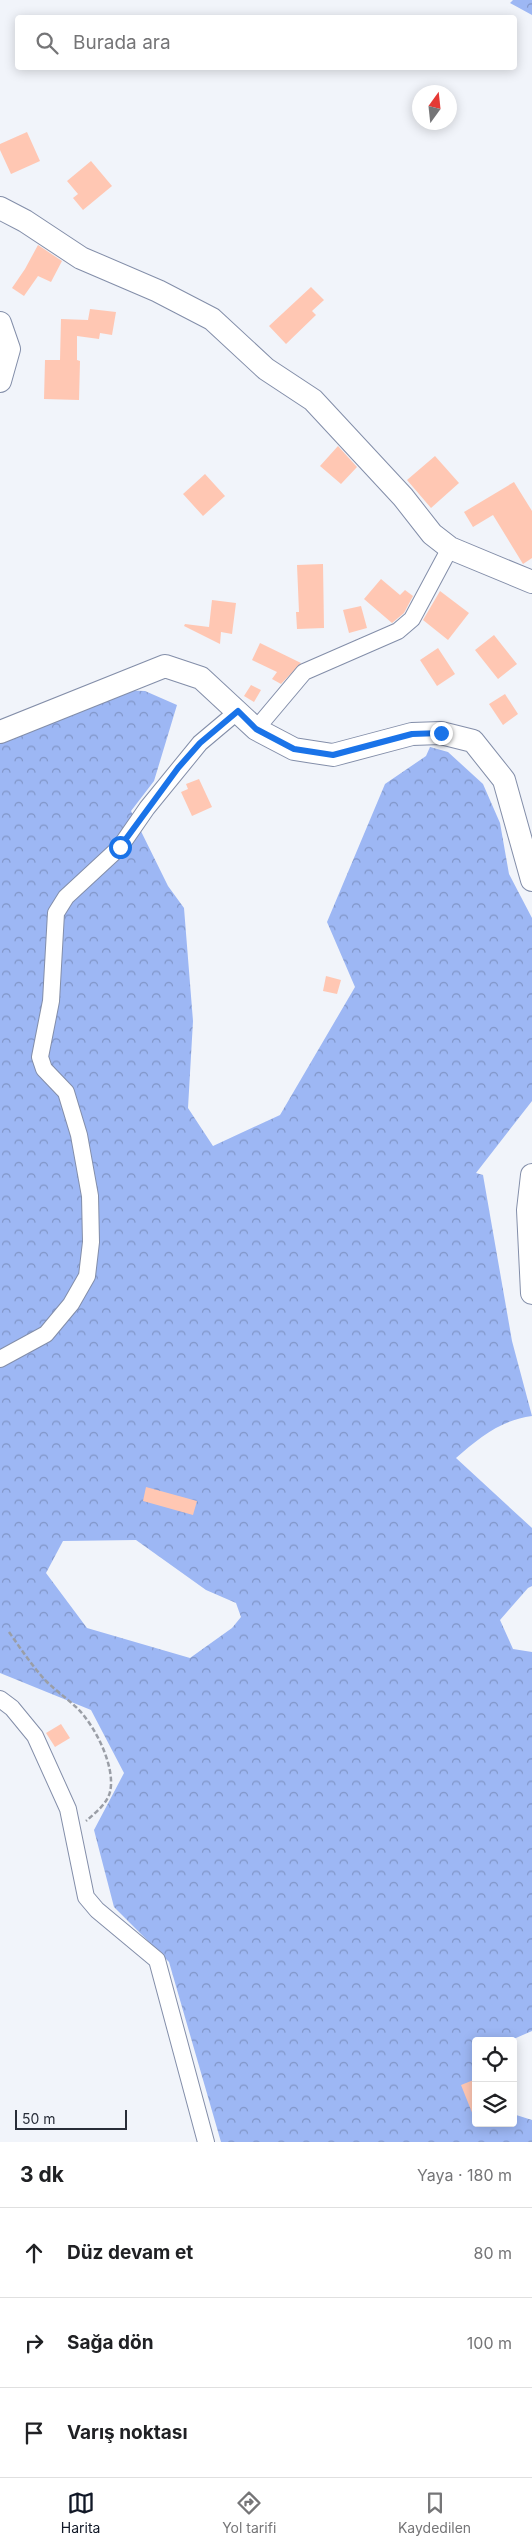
<!DOCTYPE html>
<html lang="tr">
<head>
<meta charset="utf-8">
<style>
	:root { --surface:#fff; --page:#f6f6f6; --text:#202124; --muted:#757577; --line:#e0e0e0; --accent:#111827 }
	body { margin:0; font-family:Inter,sans-serif; background:var(--page); color:var(--text) }
	.controls { position:absolute; right:15px; bottom:15px; display:grid; overflow:hidden; border-radius:5px; box-shadow:0 2px 12px #0003 }
	.controls button { width:45px; height:45px; display:grid; place-items:center; padding:0; border:0; border-bottom:1px solid var(--line); background:var(--surface); color:var(--text); font:25px sans-serif }
	.compass { position:absolute; left:412px; top:85px; width:45px; height:45px; border-radius:50%; background:var(--surface); box-shadow:0 2px 12px #0003; rotate:15deg }
	.scale { position:absolute; left:15px; bottom:12px; width:112px; box-sizing:border-box; padding-left:5px; border:2px solid #282d38; border-top:0; font-size:14px; line-height:18px; white-space:nowrap; color:#282d38; -webkit-text-stroke:4px #f1f4fa; paint-order:stroke }
	.stop { position:absolute; width:15px; height:15px; margin:-11px; border:4px solid #1a73e8; border-radius:50%; background:#fff }
	.stop.end { background:#1a73e8; border-color:#fff; box-shadow:0 1px 5px #0008 }
	.list { margin:0; padding:0; list-style:none }
	h2 { display:flex; justify-content:space-between; align-items:center; height:65px; margin:0; padding:0 20px; font-size:21px }
	h2 small { font-size:16px; font-weight:400; color:var(--muted) }
	.list li { display:grid; grid-template-columns:32px 1fr auto; gap:15px; align-items:center; box-sizing:border-box; height:90px; padding:0 20px; border-top:1px solid var(--line) }
	.list b { display:block; font-size:19px; white-space:nowrap }
	.list em { font-size:16px; font-style:normal; color:var(--muted) }
	.icon { flex:none; width:28px; height:28px; fill:none; stroke:currentColor; stroke-width:2; stroke-linecap:round; stroke-linejoin:round }
	.map { position:relative; flex:none; width:532px; height:2142px; overflow:hidden }
	.search { position:absolute; background:var(--surface); box-shadow:0 2px 12px #0003; left:15px; right:15px; top:15px; height:55px; display:flex; align-items:center; gap:12px; box-sizing:border-box; padding:0 18px; border-radius:5px; color:var(--muted); font-size:19px }
	.sheet { height:335px; background:var(--surface) }
	nav { display:flex; justify-content:space-around; align-items:center; box-sizing:border-box; height:70px; border-top:1px solid var(--line); background:var(--surface); font-size:14px; color:var(--muted) }
	nav a { display:grid; justify-items:center; gap:2px }
	nav .on { color:var(--accent) }
	.map>svg:first-child { display:block }
	.forest { fill:url(#forest-crowns); fill-rule:evenodd }
	.building { fill:#ffc7b3 }
	.lines { fill:none; stroke-linecap:round; stroke-linejoin:round }
	.street-casing { stroke:#838ea9; stroke-width:18 }
	.secondary-casing { stroke:#838ea9; stroke-width:24 }
	.path { stroke:#9a9ea6; stroke-width:2.5; stroke-dasharray:5 2.5; stroke-linecap:butt }
	.street { stroke:#fff; stroke-width:16 }
	.secondary { stroke:#fff; stroke-width:22 }
	.route { stroke:#1a73e8; stroke-width:6 }
</style>
</head>
<body>
<div class="map">
<svg width="532" height="2142" viewBox="0 0 532 2142">
	<defs>
		<pattern id="forest-crowns" width="20" height="18" patternUnits="userSpaceOnUse" patternTransform="scale(1.25)"><rect width="20" height="18" fill="#9db7f4"/><path d="M2 6a3 3 0 1 1 6 0M12 15a3 3 0 1 1 6 0" fill="none" stroke="#8095c7"/></pattern>
	</defs>
	<rect width="100%" height="100%" fill="#f1f4fa"/>
	<path class="forest" d="M 513,0 L 532,0 L 532,15 L 510,3 Z
		M 120,690 L 145,691 L 177,705 L 154,781 L 131,811 L 168,886 L 184,908 L 193,1021 L 188,1108 L 213,1146 L 280,1115 L 355,987 L 327,922 L 385,784 L 426,756 L 430,747 L 448,752 L 483,784 L 500,823 L 509,874 L 532,918 L 532,1101 L 476,1173 L 483,1175 L 512,1341 L 532,1416 C 501,1420 479,1438 456,1458 L 532,1528 L 532,1586 L 528,1588 L 500,1620 L 513,1649 L 532,1652 L 532,2031 L 509,2041 L 476,2041 L 476,2123 L 513,2123 L 513,2114 L 532,2120 L 532,2142 L 221,2142 L 169,1962 L 114,1907 L 94,1830 L 124,1773 L 91,1710 L 0,1673 L 0,738 ZM 136,1540 L 206,1590 L 236,1603 L 241,1617 L 232,1628 L 190,1658 L 87,1628 L 46,1573 L 63,1541 Z"/>
	<path class="building" d="M 27,132 L 40,161 L 11,174 L 0,150 L 0,144 Z
		M 91,161 L 112,186 L 83,210 L 73,198 L 78,194 L 67,181 Z
		M 38,245 L 62,261 L 51,282 L 38,276 L 24,296 L 12,288 L 25,269 Z
		M 311,287 L 324,300 L 312,311 L 316,315 L 286,344 L 269,326 Z
		M 90,309 L 116,312 L 112,335 L 100,333 L 99,339 L 77,336 L 77,360 L 80,361 L 79,400 L 44,399 L 45,360 L 60,360 L 61,319 L 88,320 Z
		M 338,446 L 357,467 L 341,484 L 320,466 Z
		M 435,456 L 459,483 L 431,508 L 407,480 Z
		M 205,474 L 225,496 L 203,516 L 183,494 Z
		M 514,482 L 532,511 L 532,558 L 523,564 L 493,515 L 473,527 L 464,512 Z
		M 323,564 L 324,628 L 297,629 L 296,612 L 299,612 L 297,565 Z
		M 381,579 L 400,595 L 405,590 L 413,596 L 404,613 L 392,623 L 364,599 Z
		M 440,591 L 469,613 L 448,640 L 423,620 Z
		M 212,600 L 236,603 L 232,634 L 221,632 L 220,644 L 184,626 L 185,624 L 209,627 Z
		M 361,606 L 367,628 L 349,633 L 343,610 Z
		M 494,635 L 517,664 L 498,679 L 475,650 Z
		M 260,643 L 301,663 L 281,684 L 272,679 L 277,672 L 252,660 Z
		M 438,648 L 455,674 L 437,686 L 420,660 Z
		M 251,685 L 261,690 L 254,702 L 244,696 Z
		M 505,694 L 518,714 L 503,725 L 489,704 Z
		M 199,779 L 212,807 L 192,816 L 181,792 L 188,789 L 186,784 Z
		M 326,976 L 341,980 L 337,994 L 323,991 Z
		M 146,1487 L 197,1501 L 193,1515 L 143,1501 Z
		M 61,1724 L 70,1738 L 55,1747 L 46,1733 Z
		M 476,2079 L 476,2119 L 475,2120 L 461,2085 Z"/>
	<g class="lines">
		<defs>
			<path id="street" d="M 256,729 L 304,672 L 398,631 L 412,619 L 450,548
				M 0,1359 L 46,1334 L 71,1304 L 87,1276 L 91,1242 L 90,1196 L 79,1135 L 66,1092 L 44,1069 L 40,1057 L 51,1001 L 56,913 L 66,897 L 120,847 L 147,808 L 200,743 L 238,711
				M 0,1699 L 12,1708 L 35,1736 L 68,1809 L 86,1897 L 97,1910 L 157,1960 L 206,2142"/>
			<path id="secondary" d="M 0,208 L 25,221 L 81,258 L 158,291 L 212,319 L 266,369 L 313,400 L 403,497 L 432,534 L 450,548 L 532,582
				M 0,323 L 9,349 L 0,381
				M 0,732 L 165,666 L 201,678 L 256,729 L 294,749 L 333,755 L 412,734 L 441,733 L 473,741 L 504,780 L 532,880
				M 532,1175 L 528,1210 L 532,1293"/>
		</defs>
		<use href="#street" class="street-casing"/>
		<use href="#secondary" class="secondary-casing"/>
		<path class="path" d="M 9,1632 C 21,1649 32,1666 46,1681 C 56,1691 68,1699 78,1709 C 95,1726 116,1767 110,1792 C 107,1804 95,1813 86,1821"/>
		<use href="#street" class="street"/>
		<use href="#secondary" class="secondary"/>
	</g>
	<g class="lines">
		<path class="route" d="M 120,847 L 178,768 L 200,743 L 238,711 L 256,729 L 294,749 L 333,755 L 412,734 L 441,733"/>
	</g>
</svg>
<div class="controls">
<button><svg class="icon" aria-label="locate" viewBox="0 0 24 24"><circle cx="12" cy="12" r="6"/><path d="M12 2v4M12 18v4M2 12h4M18 12h4"/></svg></button>
<button><svg class="icon" aria-label="layers" viewBox="0 0 24 24"><path d="M12 4l9 5-9 5-9-5zM3 14l9 5 9-5"/></svg></button>
</div>
<svg class="compass" viewBox="-18 -18 36 36"><path d="M0-13l5 13h-10z" fill="#e53935"/><path d="M0 13l5-13h-10z" fill="#757577"/></svg>
<div class="scale">50 m</div>
<div class="stop" style="left:120px;top:847px"></div>
<div class="stop end" style="left:441px;top:733px"></div>
<div class="search"><svg class="icon" aria-label="search" viewBox="0 0 24 24"><circle cx="10" cy="10" r="6"/><path d="M15 15l6 6"/></svg>Burada ara</div>
</div>
<section class="sheet">
<h2>3 dk<small>Yaya · 180 m</small></h2>
<ul class="list">
<li><svg class="icon" aria-label="ahead" viewBox="0 0 24 24"><path d="M12 20V5M6 11l6-6 6 6"/></svg><div><b>Düz devam et</b></div><em>80 m</em></li>
<li><svg class="icon" aria-label="right" viewBox="0 0 24 24"><path d="M7 20v-9h11M14 6l5 5-5 5"/></svg><div><b>Sağa dön</b></div><em>100 m</em></li>
<li><svg class="icon" aria-label="arrive" viewBox="0 0 24 24"><path d="M6 21V4h12l-3 4 3 4H6"/></svg><div><b>Varış noktası</b></div></li>
</ul>
</section>
<nav>
<a class="on"><svg class="icon" aria-label="map" viewBox="0 0 24 24"><path d="M3 6l6-2 6 2 6-2v14l-6 2-6-2-6 2zM9 4v14M15 6v14"/></svg>Harita</a>
<a><svg class="icon" aria-label="directions" viewBox="0 0 24 24"><path d="M12 3l9 9-9 9-9-9zM9 14v-3h6M13 9l2 2-2 2"/></svg>Yol tarifi</a>
<a><svg class="icon" aria-label="saved" viewBox="0 0 24 24"><path d="M7 4h10v16l-5-4-5 4z"/></svg>Kaydedilen</a>
</nav>
</body>
</html>
